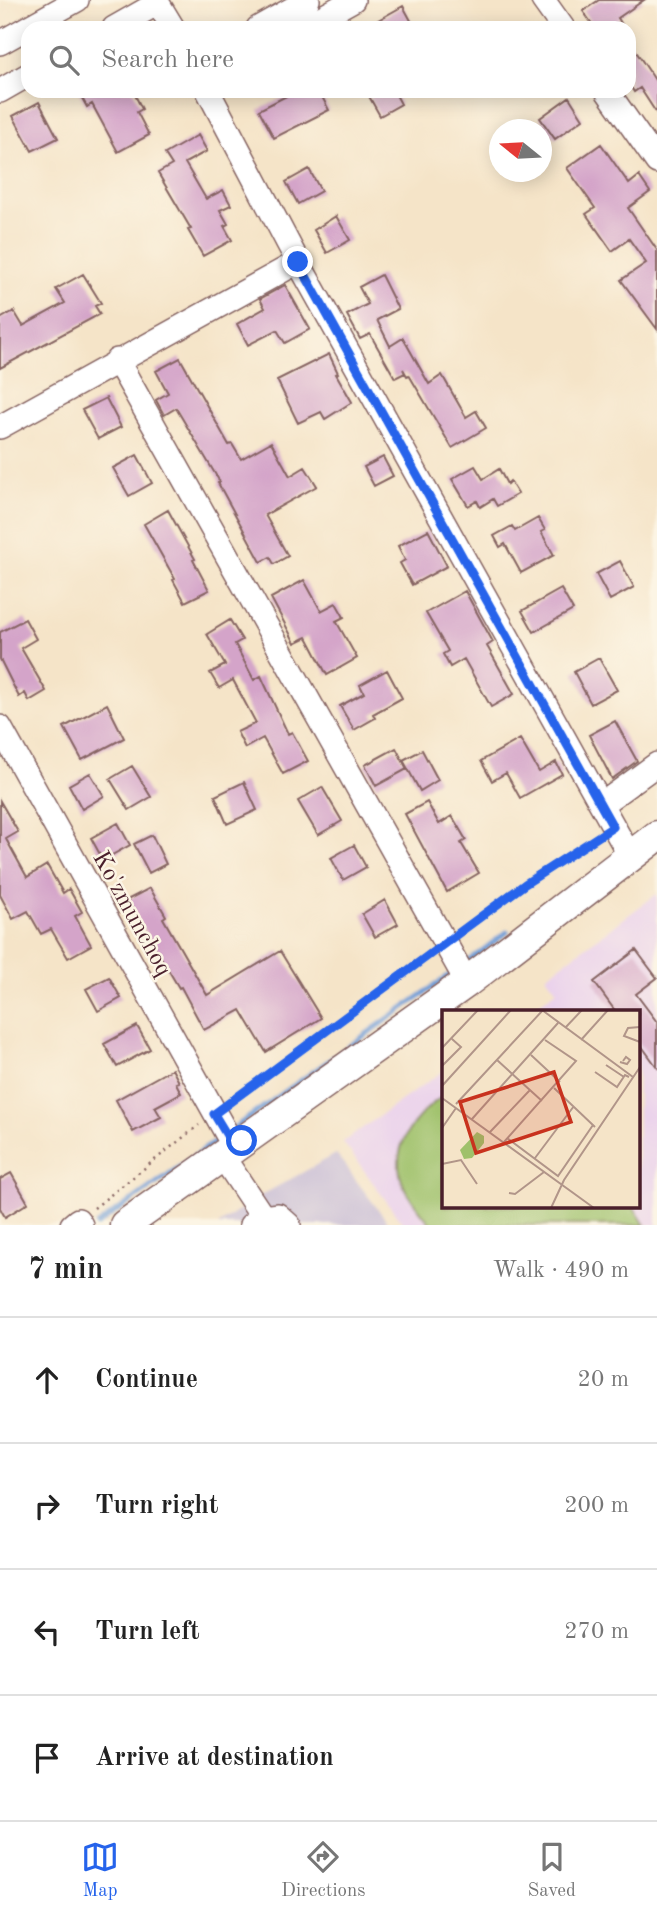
<!DOCTYPE html>
<html lang="en">
<head>
<meta charset="utf-8">
<style>
	:root { --surface:#fff; --page:#f6f6f6; --text:#222; --muted:#767676; --line:#e0e0e0; --accent:#2563eb }
	body { margin:0; font-family:"Old Standard TT",serif; background:var(--page); color:var(--text) }
	.compass { position:absolute; left:489px; top:119px; width:63px; height:63px; border-radius:50%; background:var(--surface); box-shadow:0 4px 18px #0003; rotate:288deg }
	.stop { position:absolute; width:21px; height:21px; margin:-16px; border:5px solid #2563eb; border-radius:50%; background:#fff }
	.stop.end { background:#2563eb; border-color:#fff; box-shadow:0 2px 7px #0008 }
	.list { margin:0; padding:0; list-style:none }
	h2 { display:flex; justify-content:space-between; align-items:center; height:91px; margin:0; padding:0 28px; font-size:30px }
	h2 small { font-size:23px; font-weight:400; color:var(--muted) }
	.list li { display:grid; grid-template-columns:46px 1fr auto; gap:21px; align-items:center; box-sizing:border-box; height:126px; padding:0 28px; border-top:2px solid var(--line) }
	.list b { display:block; font-size:26px; white-space:nowrap }
	.list em { font-size:23px; font-style:normal; color:var(--muted) }
	.icon { flex:none; width:38px; height:38px; fill:none; stroke:currentColor; stroke-width:2; stroke-linecap:round; stroke-linejoin:round }
	.map { position:relative; flex:none; width:657px; height:1225px; overflow:hidden }
	.search { position:absolute; background:var(--surface); box-shadow:0 4px 18px #0003; left:21px; right:21px; top:21px; height:77px; display:flex; align-items:center; gap:18px; box-sizing:border-box; padding:0 24px; border-radius:21px; color:var(--muted); font-size:26px }
	.sheet { height:595px; background:var(--surface) }
	nav { display:flex; justify-content:space-around; align-items:center; box-sizing:border-box; height:98px; border-top:2px solid var(--line); background:var(--surface); font-size:19px; color:var(--muted) }
	nav a { display:grid; justify-items:center; gap:4px }
	nav .on { color:var(--accent) }
	.map>svg:first-child { display:block }
	.built { fill:#ead1ec }
	.industrial { fill:#cabfd6 }
	.green { fill:#9fc16b; stroke:#74704b; stroke-width:2 }
	.lines { fill:none; stroke-linecap:round; stroke-linejoin:round }
	.stream { stroke:#6e9cd7; stroke-width:5 }
	.building { fill:#d4a4c9 }
	.minor-casing { stroke:#866462; stroke-width:26 }
	.major-casing { stroke:#866462; stroke-width:33 }
	.path { stroke:#866462; stroke-width:2.5; stroke-dasharray:2 5; stroke-linecap:butt }
	.minor { stroke:#fff; stroke-width:23 }
	.major { stroke:#fff; stroke-width:30 }
	.route { stroke:#2563eb; stroke-width:9 }
	.labels { text-anchor:middle; stroke-width:5; stroke-linejoin:round; paint-order:stroke }
	.street-label { font-size:24px; fill:#4a1f2b; stroke:#fcf5e5 }
	.inset-road { fill:none; stroke:#b19589; stroke-width:2 }
	.view { fill:#c8321e; fill-opacity:0.15; stroke:#c8321e; stroke-width:3.5 }
	.inset-edge { fill:none; stroke:#4a1f2b; stroke-width:3.5 }
</style>
</head>
<body>
<div class="map">
<svg width="657" height="1225" viewBox="0 0 657 1225">
	<rect width="100%" height="100%" fill="#fcf5e5"/>
	<filter id="ink" filterUnits="userSpaceOnUse"><feTurbulence type="fractalNoise" baseFrequency=".0143" numOctaves="2"/><feDisplacementMap in="SourceGraphic" scale="14" xChannelSelector="R" yChannelSelector="G"/><feConvolveMatrix kernelMatrix="1 2 1 2 8 2 1 2 1" color-interpolation-filters="sRGB"/></filter>
	<filter id="wash" filterUnits="userSpaceOnUse"><feTurbulence type="fractalNoise" baseFrequency=".00686" numOctaves="4" result="noise"/><feDisplacementMap in="SourceGraphic" scale="28" xChannelSelector="R" yChannelSelector="G"/><feGaussianBlur stdDeviation="1.57" result="paint"/><feColorMatrix in="noise" values="0 0 0 0 0 0 0 0 0 0 0 0 0 0 0 0 0 1.4 0 .05"/><feComposite in="paint" operator="in"/></filter>
	<g filter="url(#wash)">
		<rect width="100%" height="100%" fill="#f5e4c8"/>
		<path class="built" d="M 657,894 L 657,1225 L 404,1225 L 343,1142 L 443,1071 L 444,1206 L 638,1206 L 638,1012 L 527,1011 L 557,991 L 546,976 Z"/>
		<path class="industrial" d="M 336,1154 L 390,1225 L 218,1225 L 262,1195 Z"/>
		<path class="green" d="M 443,1096 L 444,1206 L 633,1206 L 645,1225 L 431,1225 C 422,1212 408,1198 403,1184 C 389,1147 414,1116 443,1096 Z"/>
		<g class="lines">
			<path class="stream" d="M 465,964 L 507,932
				M 231,1130 L 454,972
				M 97,1225 L 223,1136"/>
		</g>
		<g id="blocks">
			<path class="building" d="M 599,0 L 644,0 L 618,18 L 624,28 L 595,28 L 583,11 Z
				M 403,6 L 415,28 L 364,28 Z
				M 629,41 L 657,83 L 657,114 L 640,88 L 634,92 L 629,84 Z
				M 78,91 L 133,91 L 142,109 L 137,112 L 149,135 L 118,152 L 92,104 L 87,107 Z
				M 296,91 L 319,91 L 329,110 L 274,138 L 259,110 Z
				M 366,91 L 394,91 L 401,104 L 380,116 Z
				M 569,97 L 583,119 L 555,139 L 540,118 Z
				M 39,102 L 58,138 L 32,151 L 13,116 Z
				M 198,135 L 207,151 L 185,163 L 206,199 L 223,190 L 231,205 L 220,210 L 228,224 L 224,226 L 232,240 L 203,256 L 188,230 L 191,229 L 158,173 L 172,165 L 165,154 Z
				M 601,144 L 629,184 L 639,176 L 650,192 L 628,208 L 657,250 L 657,329 L 621,280 L 646,263 L 629,239 L 612,251 L 586,214 L 595,208 L 567,168 Z
				M 309,169 L 321,191 L 298,204 L 286,182 Z
				M 336,216 L 350,240 L 327,253 L 314,230 Z
				M 83,274 L 101,303 L 95,306 L 100,314 L 0,368 L 0,319 L 14,311 L 23,326 L 65,303 L 56,289 Z
				M 381,275 L 398,309 L 377,320 L 390,346 L 403,338 L 429,384 L 442,375 L 466,417 L 476,411 L 486,428 L 452,448 L 409,375 L 407,376 L 403,369 L 405,373 L 395,378 L 370,334 L 360,339 L 347,315 L 368,304 L 359,287 Z
				M 285,285 L 310,329 L 285,343 L 277,330 L 248,345 L 237,324 L 265,308 L 260,299 Z
				M 329,354 L 338,373 L 336,374 L 352,402 L 325,419 L 321,412 L 298,423 L 277,380 Z
				M 180,358 L 229,445 L 232,444 L 241,459 L 271,442 L 290,476 L 305,467 L 317,486 L 265,515 L 288,556 L 274,564 L 270,557 L 261,562 L 218,483 L 220,482 L 176,408 L 164,415 L 156,400 L 168,393 L 156,371 Z
				M 106,398 L 121,427 L 98,439 L 82,410 Z
				M 137,455 L 152,483 L 129,496 L 113,468 Z
				M 383,457 L 393,476 L 374,486 L 364,467 Z
				M 475,466 L 483,479 L 499,469 L 507,484 L 510,481 L 518,494 L 497,506 L 493,499 L 480,507 L 477,501 L 468,506 L 452,479 Z
				M 168,510 L 195,559 L 193,560 L 209,590 L 185,602 L 173,580 L 175,579 L 144,524 Z
				M 538,518 L 545,530 L 541,532 L 554,555 L 521,573 L 505,544 L 500,547 L 494,536 L 512,526 L 515,531 Z
				M 428,530 L 447,566 L 412,585 L 400,563 L 405,560 L 398,546 Z
				M 620,561 L 634,587 L 610,600 L 596,574 Z
				M 304,580 L 321,611 L 336,603 L 344,617 L 336,621 L 357,658 L 327,675 L 307,637 L 295,643 L 271,598 Z
				M 561,589 L 573,610 L 534,632 L 522,611 Z
				M 465,591 L 493,642 L 487,646 L 514,694 L 491,707 L 464,659 L 450,667 L 443,654 L 448,651 L 426,613 Z
				M 25,619 L 36,639 L 21,648 L 46,691 L 29,701 L 25,693 L 19,697 L 0,659 L 0,632 Z
				M 230,620 L 242,640 L 235,644 L 254,680 L 261,676 L 288,734 L 292,732 L 308,761 L 283,774 L 263,738 L 245,748 L 237,732 L 256,723 L 233,680 L 219,688 L 210,673 L 225,665 L 207,634 Z
				M 599,658 L 617,690 L 591,704 L 574,672 Z
				M 387,670 L 402,698 L 373,714 L 375,718 L 354,730 L 340,706 L 364,693 L 360,685 Z
				M 107,704 L 124,738 L 82,760 L 64,727 Z
				M 615,721 L 637,761 L 612,779 L 589,735 Z
				M 520,739 L 539,772 L 556,762 L 562,774 L 520,798 L 506,773 L 492,781 L 481,761 Z
				M 396,748 L 407,769 L 376,786 L 365,765 Z
				M 422,750 L 438,780 L 420,791 L 403,760 Z
				M 132,766 L 151,797 L 129,810 L 110,779 Z
				M 90,773 L 104,796 L 82,809 L 69,785 Z
				M 244,782 L 257,810 L 227,824 L 215,796 Z
				M 322,787 L 342,821 L 318,835 L 298,801 Z
				M 0,801 L 18,832 L 6,839 L 27,877 L 47,865 L 63,893 L 69,889 L 82,912 L 75,916 L 91,945 L 68,958 L 51,929 L 41,934 L 28,911 L 13,919 L 0,895 Z
				M 427,802 L 439,824 L 452,816 L 466,840 L 461,843 L 479,873 L 447,892 L 405,814 Z
				M 118,823 L 130,845 L 103,860 L 91,838 Z
				M 152,835 L 166,864 L 149,873 L 134,844 Z
				M 354,845 L 366,867 L 343,880 L 331,858 Z
				M 150,888 L 166,916 L 163,918 L 207,995 L 280,951 L 321,1018 L 266,1052 L 241,1010 L 204,1030 L 181,987 L 179,988 L 127,900 Z
				M 385,900 L 398,924 L 375,937 L 362,914 Z
				M 636,950 L 657,978 L 636,994 L 657,1022 L 657,1067 L 638,1041 L 638,1012 L 616,1012 L 594,982 Z
				M 109,977 L 121,998 L 98,1011 L 86,989 Z
				M 137,1026 L 150,1049 L 117,1067 L 104,1044 Z
				M 172,1069 L 179,1082 L 176,1083 L 181,1093 L 155,1107 L 161,1117 L 133,1132 L 116,1100 Z
				M 11,1173 L 28,1203 L 5,1217 L 0,1208 L 0,1179 Z"/>
		</g>
	</g>
	<g filter="url(#ink)">
		<use href="#blocks" fill-opacity="0" stroke="#866462" stroke-width="2"/>
		<g class="lines">
			<defs>
				<path id="minor" d="M 156,0 L 173,28
					M 543,0 L 563,28
					M 114,28 L 158,3
					M 258,28 L 308,0
					M 303,28 L 353,0
					M 0,43 L 77,0
					M 0,91 L 28,75
					M 208,91 L 298,262 L 630,856
					M 607,91 L 657,162
					M 117,360 L 467,982
					M 0,427 L 298,262
					M 0,727 L 234,1147
					M 602,804 L 657,764
					M 229,1166 L 263,1217 L 251,1225
					M 263,1217 L 278,1215 L 289,1225
					M 72,1225 L 78,1220 L 81,1225"/>
				<path id="major" d="M 125,1225 L 467,982 L 657,836"/>
			</defs>
			<use href="#minor" class="minor-casing"/>
			<use href="#major" class="major-casing"/>
			<path class="path" d="M 461,932 L 525,884 L 596,837
				M 230,1102 L 430,955
				M 94,1208 L 199,1125"/>
			<use href="#minor" class="minor"/>
			<use href="#major" class="major"/>
		</g>
	</g>
	<g class="lines" filter="url(#ink)">
		<path class="route" d="M 242,1141 L 234,1147 L 214,1114 L 525,884 L 613,827 L 298,262"/>
	</g>
	<g class="labels">
		<g class="street-label">
			<text transform="translate(133 913) rotate(61)" y="8">Ko'zmunchoq</text>
		</g>
	</g>
	<g transform="translate(442 1010)">
		<rect width="198" height="198" fill="#f5e4c8"/>
		<path d="M 35,122 L 42,126 L 42,133 L 30,148 L 22,149 L 18,140 Z" fill="#9fc16b"/>
		<path class="inset-road" d="M 100,0 L 191,67M 198,17 L 186,18 L 182,26 L 198,32M 123,18 L 140,0M 139,30 L 166,0M 0,38 L 36,0M 89,45 L 118,72M 55,50 L 100,91M 178,52 L 185,54 L 188,50 L 184,47 L 181,51M 164,55 L 182,67M 0,56 L 19,37 L 10,29M 153,62 L 175,77 L 183,65 L 187,67M 0,76 L 69,0M 112,78 L 153,117M 0,88 L 152,198M 14,94 L 101,0M 30,109 L 116,13M 0,118 L 14,98M 48,122 L 88,80M 65,128 L 116,166 L 151,115M 62,132 L 134,51 L 103,30M 93,148 L 132,96M 0,154 L 19,150 L 35,174M 67,183 L 73,184 L 102,162M 109,198 L 122,170 L 198,57"/>
		<path class="view" d="M 112,62 L 129,112 L 34,143 L 18,92 Z"/>
		<rect width="198" height="198" class="inset-edge"/>
	</g>
</svg>
<svg class="compass" viewBox="-18 -18 36 36"><path d="M0-13l5 13h-10z" fill="#e53935"/><path d="M0 13l5-13h-10z" fill="#767676"/></svg>
<div class="stop" style="left:242px;top:1141px"></div>
<div class="stop end" style="left:298px;top:262px"></div>
<div class="search"><svg class="icon" aria-label="search" viewBox="0 0 24 24"><circle cx="10" cy="10" r="6"/><path d="M15 15l6 6"/></svg>Search here</div>
</div>
<section class="sheet">
<h2>7 min<small>Walk · 490 m</small></h2>
<ul class="list">
<li><svg class="icon" aria-label="ahead" viewBox="0 0 24 24"><path d="M12 20V5M6 11l6-6 6 6"/></svg><div><b>Continue</b></div><em>20 m</em></li>
<li><svg class="icon" aria-label="right" viewBox="0 0 24 24"><path d="M7 20v-9h11M14 6l5 5-5 5"/></svg><div><b>Turn right</b></div><em>200 m</em></li>
<li><svg class="icon" aria-label="left" viewBox="0 0 24 24"><path d="M17 20v-9H6M10 6l-5 5 5 5"/></svg><div><b>Turn left</b></div><em>270 m</em></li>
<li><svg class="icon" aria-label="arrive" viewBox="0 0 24 24"><path d="M6 21V4h12l-3 4 3 4H6"/></svg><div><b>Arrive at destination</b></div></li>
</ul>
</section>
<nav>
<a class="on"><svg class="icon" aria-label="map" viewBox="0 0 24 24"><path d="M3 6l6-2 6 2 6-2v14l-6 2-6-2-6 2zM9 4v14M15 6v14"/></svg>Map</a>
<a><svg class="icon" aria-label="directions" viewBox="0 0 24 24"><path d="M12 3l9 9-9 9-9-9zM9 14v-3h6M13 9l2 2-2 2"/></svg>Directions</a>
<a><svg class="icon" aria-label="saved" viewBox="0 0 24 24"><path d="M7 4h10v16l-5-4-5 4z"/></svg>Saved</a>
</nav>
</body>
</html>
